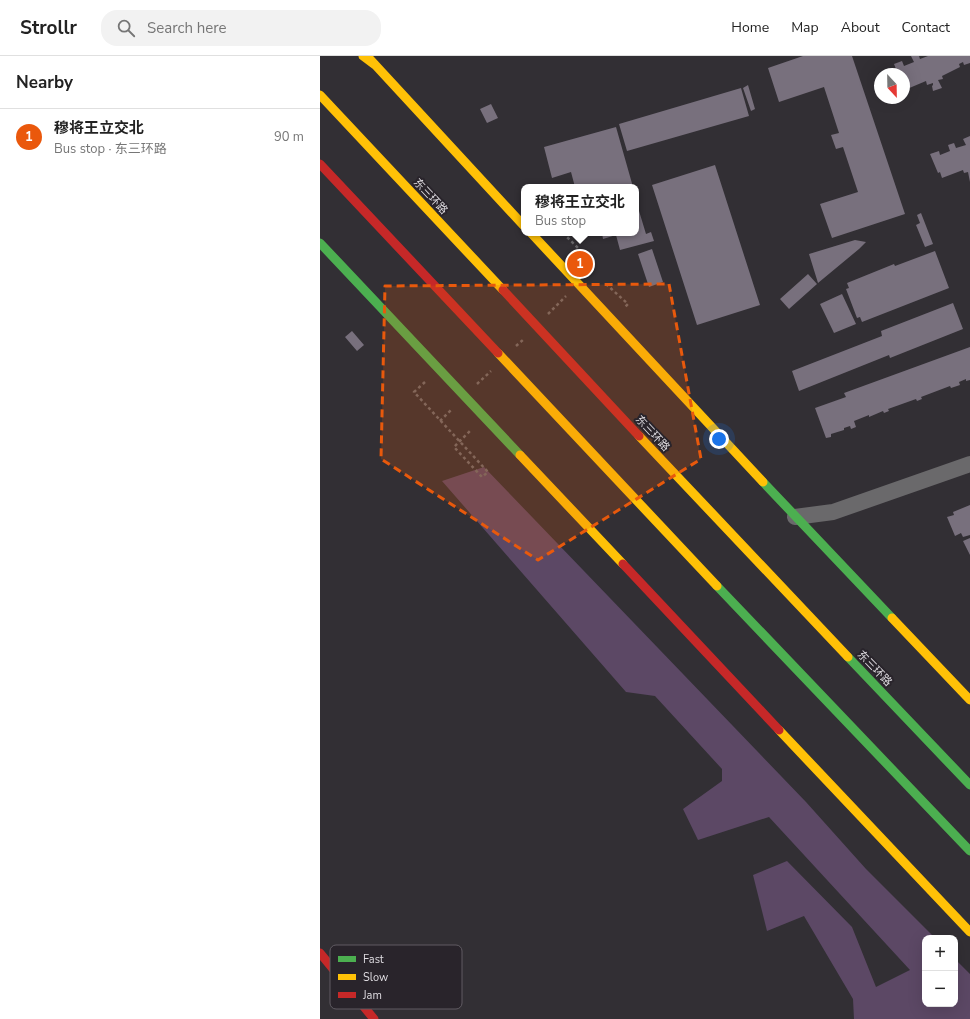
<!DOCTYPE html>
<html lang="en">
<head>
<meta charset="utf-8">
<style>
	:root { --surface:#fff; --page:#f2f2f2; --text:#222; --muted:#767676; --line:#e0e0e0; --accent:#ea580c }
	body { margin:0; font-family:"Nunito Sans","Noto Sans SC",sans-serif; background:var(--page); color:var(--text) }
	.controls { position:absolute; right:12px; bottom:12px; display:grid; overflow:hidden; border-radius:8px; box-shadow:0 4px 16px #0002 }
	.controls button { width:36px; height:36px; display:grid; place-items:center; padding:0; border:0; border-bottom:1px solid var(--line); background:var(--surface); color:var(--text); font:20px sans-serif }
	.compass { position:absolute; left:554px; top:12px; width:36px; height:36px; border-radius:50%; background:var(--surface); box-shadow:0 4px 16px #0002; rotate:158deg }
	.you { position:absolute; left:399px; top:383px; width:14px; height:14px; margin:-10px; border:3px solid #fff; border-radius:50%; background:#1a73e8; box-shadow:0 0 0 6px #1a73e833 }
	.badge { display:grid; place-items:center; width:26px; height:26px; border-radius:50%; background:var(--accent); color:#fff; font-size:13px; font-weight:700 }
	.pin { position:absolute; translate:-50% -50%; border:2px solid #fff; box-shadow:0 1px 4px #0006 }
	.popup { position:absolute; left:201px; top:128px; width:118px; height:52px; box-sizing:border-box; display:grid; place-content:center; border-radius:8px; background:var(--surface); filter:drop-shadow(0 1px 3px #0005); font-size:13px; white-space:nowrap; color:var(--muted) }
	.popup b { font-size:15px; color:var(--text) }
	.popup::after { content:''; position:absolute; left:50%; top:100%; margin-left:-8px; border:8px solid transparent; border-top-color:var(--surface) }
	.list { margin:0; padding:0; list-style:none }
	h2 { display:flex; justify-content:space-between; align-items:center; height:52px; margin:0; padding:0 16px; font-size:17px }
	h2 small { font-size:13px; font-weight:400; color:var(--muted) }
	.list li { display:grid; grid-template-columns:26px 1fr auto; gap:12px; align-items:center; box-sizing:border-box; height:56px; padding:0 16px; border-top:1px solid var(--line) }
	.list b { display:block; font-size:15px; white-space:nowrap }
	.list p { margin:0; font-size:13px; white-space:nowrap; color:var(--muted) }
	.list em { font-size:13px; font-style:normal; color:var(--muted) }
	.icon { flex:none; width:22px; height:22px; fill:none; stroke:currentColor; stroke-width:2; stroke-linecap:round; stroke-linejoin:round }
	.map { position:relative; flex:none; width:650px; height:963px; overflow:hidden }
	header { display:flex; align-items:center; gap:24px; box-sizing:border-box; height:56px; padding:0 20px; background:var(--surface); border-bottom:1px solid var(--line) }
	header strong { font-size:19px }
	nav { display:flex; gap:22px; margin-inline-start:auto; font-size:14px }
	.search { width:280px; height:36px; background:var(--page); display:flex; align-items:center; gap:10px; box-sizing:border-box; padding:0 14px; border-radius:16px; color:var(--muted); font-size:15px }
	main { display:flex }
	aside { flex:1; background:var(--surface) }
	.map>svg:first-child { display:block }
	.green { fill:#5c4865 }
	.building { fill:#78707d }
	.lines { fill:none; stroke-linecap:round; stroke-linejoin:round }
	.path { stroke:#6c6a6d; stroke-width:2.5; stroke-dasharray:3 3; stroke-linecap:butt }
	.street { stroke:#6a696b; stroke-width:16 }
	.fast { stroke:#4caf50; stroke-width:9 }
	.slow { stroke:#ffc107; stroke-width:9 }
	.jam { stroke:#c62828; stroke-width:9 }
	.marked { fill:#e8590c; fill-opacity:0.2; stroke:#e8590c; stroke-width:3; stroke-dasharray:8 5; stroke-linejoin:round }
	.labels { text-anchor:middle; stroke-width:4; stroke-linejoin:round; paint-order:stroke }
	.street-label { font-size:11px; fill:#dfdce1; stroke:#29242b }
	.key { fill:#29242b; stroke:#605b62; stroke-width:1 }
	.key-label { font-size:11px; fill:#dfdce1 }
</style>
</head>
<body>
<header>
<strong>Strollr</strong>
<div class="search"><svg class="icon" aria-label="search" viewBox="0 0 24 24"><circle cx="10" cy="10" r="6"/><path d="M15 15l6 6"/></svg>Search here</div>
<nav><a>Home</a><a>Map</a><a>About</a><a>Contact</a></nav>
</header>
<main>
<aside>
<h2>Nearby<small></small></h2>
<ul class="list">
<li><span class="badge">1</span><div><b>穆将王立交北</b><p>Bus stop · 东三环路</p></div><em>90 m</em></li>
</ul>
</aside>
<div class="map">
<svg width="650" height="963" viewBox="0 0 650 963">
	<rect width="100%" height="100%" fill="#322f34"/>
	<path class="green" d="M 164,411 L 486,746 L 546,813 L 615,882 L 605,882 L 605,948 L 635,948 L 635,903 L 650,918 L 650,963 L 534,963 L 533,943 L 484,860 L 447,875 L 433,819 L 467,805 L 532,871 L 556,931 L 590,914 L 449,761 L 378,784 L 363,753 L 402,725 L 402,713 L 335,640 L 306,636 L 122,425 Z"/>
	<path class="building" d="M 483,0 L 532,0 L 585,158 L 512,182 L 500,148 L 538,136 L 523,91 L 516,93 L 511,79 L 519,77 L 504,31 L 459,46 L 448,12 Z
		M 591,0 L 599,0 L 600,3 L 608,0 L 650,0 L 650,7 L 644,9 L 643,6 L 639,8 L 640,11 L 622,20 L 623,23 L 618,24 L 622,32 L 613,35 L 612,30 L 613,29 L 613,27 L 607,29 L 606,25 L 587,33 L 584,25 L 584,18 L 578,18 L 574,8 L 582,5 L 584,10 L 594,6 Z
		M 428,29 L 435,53 L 431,55 L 423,32 Z
		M 421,32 L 429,60 L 307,95 L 299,68 Z
		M 171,48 L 178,62 L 167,67 L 160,53 Z
		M 296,71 L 313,131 L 255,131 L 251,116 L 232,122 L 224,91 Z
		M 650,80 L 650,126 L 648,116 L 644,117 L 643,114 L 622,122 L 620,116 L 618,117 L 610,98 L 619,95 L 620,99 L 630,95 L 628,89 L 634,87 L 636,92 L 646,89 L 643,83 Z
		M 395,109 L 440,249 L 377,269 L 332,129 Z
		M 316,145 L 326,178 L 331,176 L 334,185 L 300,194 L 296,179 L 283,183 L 282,177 L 316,177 Z
		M 601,157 L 613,188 L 605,191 L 596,169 L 600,167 L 597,159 Z
		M 535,184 L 546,186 L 539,193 L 498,227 L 489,198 Z
		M 332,193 L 343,226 L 329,231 L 318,198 Z
		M 615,195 L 629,232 L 542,266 L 540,261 L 537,262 L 526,233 L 529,232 L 527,227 L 574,208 L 575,210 Z
		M 488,218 L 497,228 L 469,253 L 460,243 Z
		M 522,238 L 536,268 L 514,277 L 500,248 Z
		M 633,247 L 643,273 L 570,302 L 569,299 L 479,335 L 472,315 L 562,280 L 561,275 Z
		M 32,275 L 44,289 L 37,295 L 25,281 Z
		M 650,291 L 650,324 L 646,325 L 646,323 L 639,326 L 640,329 L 631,332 L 630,330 L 601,341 L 602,343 L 597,345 L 596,343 L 568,353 L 569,355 L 564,357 L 563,355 L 549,361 L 549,359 L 534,365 L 536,371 L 531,373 L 530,370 L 524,372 L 524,374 L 511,378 L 511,381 L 506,382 L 495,352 L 526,341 L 524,337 Z
		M 650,449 L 650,479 L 643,481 L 641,477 L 635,480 L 627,461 L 634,459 L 633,456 Z
		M 650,482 L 650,499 L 643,485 Z"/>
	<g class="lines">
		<path class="path" d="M 243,177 L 269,203 L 265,207
			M 286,228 L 308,248 L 305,251
			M 228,258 L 246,240
			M 196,290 L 204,283
			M 105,326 L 94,336 L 168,416 L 162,421 L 134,391 L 151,374
			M 157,328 L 171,315
			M 120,365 L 132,353"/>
		<path class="street" d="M 475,461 L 513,456 L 650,408"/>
		<path class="fast" d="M 0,187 L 200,399
			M 443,426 L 572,562
			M 397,530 L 650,795
			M 528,601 L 650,729"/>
		<path class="slow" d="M 43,0 L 55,9
			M 47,0 L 204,170
			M 0,39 L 183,234
			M 211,177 L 443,426
			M 178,297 L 397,530
			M 319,380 L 528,601
			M 200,399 L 303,508
			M 572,562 L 650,644
			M 459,674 L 650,876"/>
		<path class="jam" d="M 0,108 L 178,297
			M 183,234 L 319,380
			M 303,508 L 459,674
			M 0,897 L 54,963"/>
	</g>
	<path class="marked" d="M 349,228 L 381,403 L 218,504 L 61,403 L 65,230 Z"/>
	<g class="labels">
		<g class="street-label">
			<text transform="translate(111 140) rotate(47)" y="4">东三环路</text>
			<text transform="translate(333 377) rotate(47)" y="4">东三环路</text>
			<text transform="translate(555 612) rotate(46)" y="4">东三环路</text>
		</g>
	</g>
	<rect x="10" y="889" width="132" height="64" rx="6" class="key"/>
	<rect x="18" y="900" width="18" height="6" fill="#4caf50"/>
	<rect x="18" y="918" width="18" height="6" fill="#ffc107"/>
	<rect x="18" y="936" width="18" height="6" fill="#c62828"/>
	<g class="key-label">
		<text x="43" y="907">Fast</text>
		<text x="43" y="925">Slow</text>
		<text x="43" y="943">Jam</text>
	</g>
</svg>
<div class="controls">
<button>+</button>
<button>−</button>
</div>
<svg class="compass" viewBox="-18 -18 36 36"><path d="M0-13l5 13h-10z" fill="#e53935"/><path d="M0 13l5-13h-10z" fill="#767676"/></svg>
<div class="you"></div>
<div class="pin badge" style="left:260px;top:208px">1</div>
<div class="popup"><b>穆将王立交北</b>Bus stop</div>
</div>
</main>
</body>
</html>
